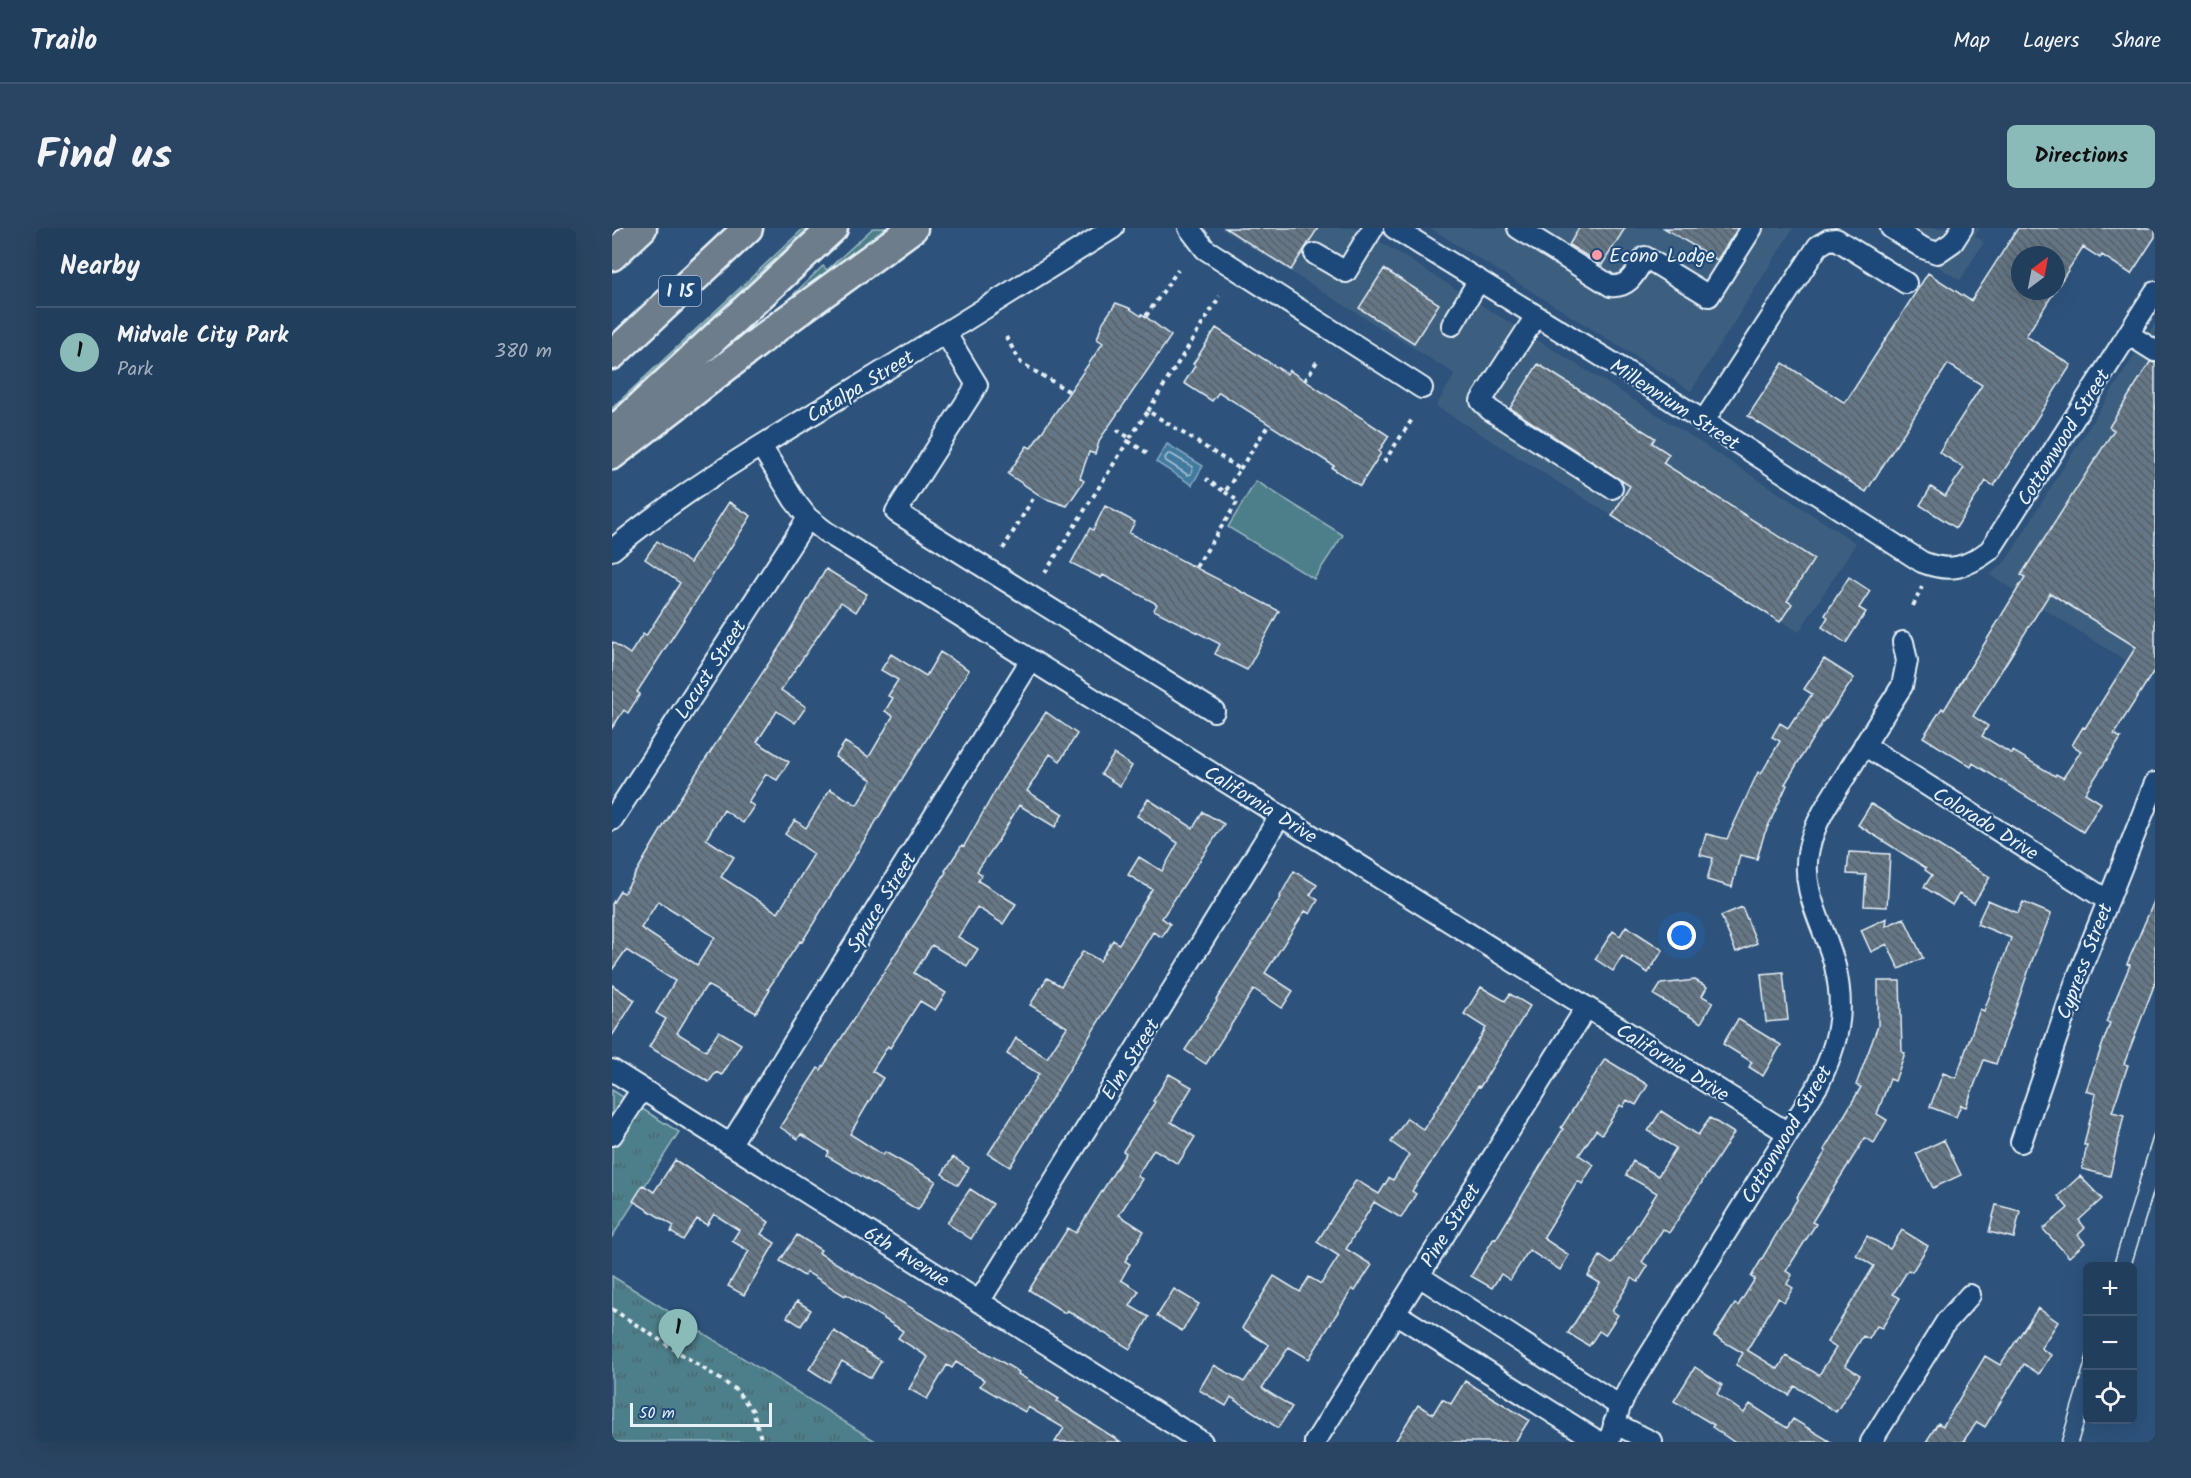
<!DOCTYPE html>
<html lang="en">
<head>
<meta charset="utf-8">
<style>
	:root { --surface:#223e5d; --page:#2a4563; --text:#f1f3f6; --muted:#a2aebc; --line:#3f5772; --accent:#8bbbb9 }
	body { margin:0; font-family:Kalam,sans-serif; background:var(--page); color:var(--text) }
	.controls { position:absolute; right:18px; bottom:18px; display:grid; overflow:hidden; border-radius:9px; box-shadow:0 6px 24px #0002 }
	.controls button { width:54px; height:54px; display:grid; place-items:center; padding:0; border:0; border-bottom:2px solid var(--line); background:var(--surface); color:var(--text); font:30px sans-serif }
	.compass { position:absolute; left:1399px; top:18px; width:54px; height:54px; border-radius:50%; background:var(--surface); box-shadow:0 6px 24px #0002; rotate:32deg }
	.scale { position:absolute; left:18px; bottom:15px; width:142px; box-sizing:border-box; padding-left:6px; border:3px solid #e8f1f8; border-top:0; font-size:16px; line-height:21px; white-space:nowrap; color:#e8f1f8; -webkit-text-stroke:4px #1f4a7a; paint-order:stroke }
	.you { position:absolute; left:1070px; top:708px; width:21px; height:21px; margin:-15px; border:4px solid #fff; border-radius:50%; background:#1a73e8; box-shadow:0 0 0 9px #1a73e833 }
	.badge { display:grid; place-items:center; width:39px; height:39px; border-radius:50%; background:var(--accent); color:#111; font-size:20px; font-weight:700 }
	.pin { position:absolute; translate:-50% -50px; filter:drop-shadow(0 2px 3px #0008) }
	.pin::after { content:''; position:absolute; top:32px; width:21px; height:18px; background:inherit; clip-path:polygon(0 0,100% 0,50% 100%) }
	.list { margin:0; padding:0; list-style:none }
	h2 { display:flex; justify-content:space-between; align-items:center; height:78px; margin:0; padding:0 24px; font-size:26px }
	h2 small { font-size:20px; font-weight:400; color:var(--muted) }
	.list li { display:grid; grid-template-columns:39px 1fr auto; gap:18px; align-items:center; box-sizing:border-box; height:90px; padding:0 24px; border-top:2px solid var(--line) }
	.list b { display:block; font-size:22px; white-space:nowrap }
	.list p { margin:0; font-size:20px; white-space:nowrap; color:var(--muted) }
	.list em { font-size:20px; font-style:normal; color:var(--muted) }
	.icon { flex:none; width:33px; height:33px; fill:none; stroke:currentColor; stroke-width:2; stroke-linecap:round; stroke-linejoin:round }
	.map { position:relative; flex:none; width:1543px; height:1214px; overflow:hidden; border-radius:9px }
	header { display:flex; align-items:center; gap:36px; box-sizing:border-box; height:84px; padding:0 30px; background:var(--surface); border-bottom:2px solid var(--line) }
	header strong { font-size:28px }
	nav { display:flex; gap:33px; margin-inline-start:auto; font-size:21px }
	.intro { display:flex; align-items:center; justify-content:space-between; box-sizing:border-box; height:144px; padding:0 36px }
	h1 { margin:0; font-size:42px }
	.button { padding:15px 27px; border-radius:9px; background:var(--accent); color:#111; font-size:21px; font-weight:700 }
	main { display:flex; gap:36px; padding:0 36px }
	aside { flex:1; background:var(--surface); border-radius:9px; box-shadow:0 6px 24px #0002 }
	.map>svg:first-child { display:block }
	.built { fill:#3e5e7f }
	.grass { fill:#4e7f8a; stroke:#9bb8c1; stroke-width:1.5 }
	.park { fill:url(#park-tufts); stroke:#9bb8c1; stroke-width:1.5 }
	.water { fill:#437a9f; stroke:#85aac3; stroke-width:1.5 }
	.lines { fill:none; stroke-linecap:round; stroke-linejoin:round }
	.shore { stroke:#a6c1d4; stroke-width:1.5 }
	.building { fill:url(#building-back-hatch); stroke:#e8f1f8; stroke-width:1.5; fill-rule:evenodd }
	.minor-casing { stroke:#e8f1f8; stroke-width:24 }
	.highway-casing { stroke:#e8f1f8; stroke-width:33 }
	.path { stroke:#e8f1f8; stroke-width:4; stroke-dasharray:4.5 4.5; stroke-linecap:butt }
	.minor { stroke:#1f4a7a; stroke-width:20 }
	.highway { stroke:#6d7d8c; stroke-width:28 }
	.tram { stroke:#e8f1f8; stroke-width:1.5 }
	.poi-dot { fill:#ff9aa2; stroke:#1f4a7a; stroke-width:2 }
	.labels { text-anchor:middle; stroke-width:4.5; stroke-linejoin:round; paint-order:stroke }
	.shield { fill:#1f4a7a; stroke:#acbfd2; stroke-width:1.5 }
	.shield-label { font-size:18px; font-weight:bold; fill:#e8f1f8 }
	.poi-label { font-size:20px; fill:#e8f1f8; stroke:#1f4a7a; text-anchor:start }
	.street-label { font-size:20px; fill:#e8f1f8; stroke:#1f4a7a }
</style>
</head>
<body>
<header>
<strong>Trailo</strong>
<nav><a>Map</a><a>Layers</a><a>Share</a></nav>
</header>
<div class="intro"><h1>Find us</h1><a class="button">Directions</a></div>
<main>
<aside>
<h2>Nearby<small></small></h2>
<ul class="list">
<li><span class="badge">1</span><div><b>Midvale City Park</b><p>Park</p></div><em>380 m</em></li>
</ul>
</aside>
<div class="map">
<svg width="1543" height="1214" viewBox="0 0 1543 1214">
	<defs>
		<pattern id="park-tufts" width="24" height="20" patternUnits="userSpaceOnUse" patternTransform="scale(1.5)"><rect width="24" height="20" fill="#4e7f8a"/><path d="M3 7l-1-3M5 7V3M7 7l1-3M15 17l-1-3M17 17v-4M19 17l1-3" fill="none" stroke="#4a666d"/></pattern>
		<pattern id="building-back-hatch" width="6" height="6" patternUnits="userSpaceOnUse" patternTransform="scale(1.5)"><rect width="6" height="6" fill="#657786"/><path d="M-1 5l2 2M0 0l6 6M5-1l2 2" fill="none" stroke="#566068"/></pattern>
	</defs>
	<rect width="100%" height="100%" fill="#2d537c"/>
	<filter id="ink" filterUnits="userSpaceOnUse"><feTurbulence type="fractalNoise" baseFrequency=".0167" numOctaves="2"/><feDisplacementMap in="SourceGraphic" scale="12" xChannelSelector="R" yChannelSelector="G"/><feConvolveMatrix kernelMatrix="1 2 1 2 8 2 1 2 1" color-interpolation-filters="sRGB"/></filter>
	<g filter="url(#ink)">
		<path class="built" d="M 608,0 L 746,0 L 1041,184 L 1244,315 L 1187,404 L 824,178 L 843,146 Z
			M 818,0 L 1181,0 L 1079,163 Z
			M 1264,0 L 1368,0 L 1363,8 L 1372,14 L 1348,52 Z
			M 1543,95 L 1543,451 L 1378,347 L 1393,334 L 1402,321 L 1436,264 Z"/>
		<path class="grass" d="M 192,0 L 196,0 L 0,182 L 0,180 Z
			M 261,0 L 276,0 L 161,89 L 160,87 L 211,38 L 215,42 Z
			M 644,253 L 731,307 L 702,351 L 616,299 Z"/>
		<path class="park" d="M 0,862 L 67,904 L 0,1009 Z
			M 0,1048 L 265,1214 L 0,1214 Z"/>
		<path class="water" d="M 555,216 L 591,238 L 580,257 L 544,234 Z"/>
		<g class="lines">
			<path class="shore" d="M 556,226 L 559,226 L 581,239 L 579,246 L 576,247 L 554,233 L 553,230 Z"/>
		</g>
		<path class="building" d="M 613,0 L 706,0 L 679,42 Z
			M 967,0 L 1013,0 L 990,37 L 957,17 Z
			M 1052,0 L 1126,0 L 1105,32 Z
			M 1406,0 L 1543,0 L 1543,9 L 1519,46 L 1490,27 L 1488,30 L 1471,19 L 1444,61 L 1444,27 L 1408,27 L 1408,63 L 1443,63 L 1414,108 L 1459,137 L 1382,258 L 1374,253 L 1344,300 L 1308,277 L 1319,259 L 1333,268 L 1352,240 L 1327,224 L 1370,157 L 1336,136 L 1254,264 L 1136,188 L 1171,135 L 1233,175 L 1316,45 L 1359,73 Z
			M 772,41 L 827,76 L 802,115 L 747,80 Z
			M 504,75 L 517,80 L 529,88 L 530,86 L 559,108 L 488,211 L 483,226 L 477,224 L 468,250 L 472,253 L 455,278 L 432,270 L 396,246 L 415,218 L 419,220 L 491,115 L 485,111 L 491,94 Z
			M 604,100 L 675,146 L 677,142 L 777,208 L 767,223 L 769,225 L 748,258 L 720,240 L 722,238 L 607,164 L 600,173 L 572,155 L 583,138 L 581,136 Z
			M 1538,134 L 1543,135 L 1543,441 L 1502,506 L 1509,510 L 1473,565 L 1489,575 L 1471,604 L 1361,535 L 1359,539 L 1311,509 L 1330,480 L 1332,482 L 1413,349 L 1409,347 L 1502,202 L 1497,199 ZM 1438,365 L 1524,419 L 1473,500 L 1471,499 L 1460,517 L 1469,523 L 1451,550 L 1444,546 L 1443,548 L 1401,523 L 1400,526 L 1370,508 L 1376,498 L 1361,488 Z
			M 926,136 L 1043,210 L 1040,215 L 1057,226 L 1051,235 L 1202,331 L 1175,373 L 1180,376 L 1168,394 L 1000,288 L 1018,258 L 898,180 Z
			M 117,274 L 139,288 L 25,464 L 28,466 L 16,485 L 12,482 L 0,500 L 0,414 L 18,426 L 31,406 L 34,408 L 68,355 L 33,331 L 45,313 L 78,335 Z
			M 493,278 L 523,294 L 517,305 L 667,383 L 635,442 L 603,426 L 608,416 L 542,382 L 545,376 L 491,347 L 489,350 L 459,335 L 478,300 L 481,302 Z
			M 214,341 L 255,366 L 244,384 L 229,374 L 169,462 L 194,479 L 183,495 L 165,483 L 145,514 L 177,534 L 165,552 L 154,546 L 136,574 L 142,578 L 131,595 L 112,582 L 94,611 L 122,629 L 109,649 L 166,685 L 202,626 L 173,606 L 183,592 L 194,600 L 218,561 L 245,577 L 260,552 L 223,529 L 233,514 L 257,529 L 281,488 L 273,483 L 281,470 L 276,468 L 286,452 L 269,442 L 279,426 L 314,448 L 328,424 L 357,442 L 190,714 L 188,713 L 156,761 L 158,762 L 144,785 L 95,757 L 85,772 L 65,805 L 94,823 L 107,803 L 129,816 L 110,847 L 104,844 L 97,854 L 37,819 L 54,791 L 44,785 L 63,753 L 14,722 L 0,742 L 0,676 L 8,663 L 12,665 L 68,570 L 174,409 ZM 46,673 L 103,709 L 85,737 L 29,700 Z
			M 1237,349 L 1258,363 L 1247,380 L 1254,384 L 1234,415 L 1210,399 L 1216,389 L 1213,387 Z
			M 1212,431 L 1242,450 L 1214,491 L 1213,490 L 1173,556 L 1175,557 L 1152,607 L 1145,631 L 1128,627 L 1120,659 L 1095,652 L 1101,630 L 1088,627 L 1094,606 L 1115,611 L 1146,544 L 1149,546 L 1168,513 L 1160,509 L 1168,495 L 1176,500 L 1183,489 L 1184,490 L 1200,466 L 1192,461 Z
			M 434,484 L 465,506 L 448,533 L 438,526 L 415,563 L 451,586 L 443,599 L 407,577 L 386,613 L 365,643 L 370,647 L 366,653 L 404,676 L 391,696 L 365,679 L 346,709 L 366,721 L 355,738 L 320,717 L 302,745 L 334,765 L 323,782 L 308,773 L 278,820 L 276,818 L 260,843 L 271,850 L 238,906 L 271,927 L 273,924 L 324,953 L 306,982 L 215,928 L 217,924 L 189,906 L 186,911 L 168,899 L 206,840 L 209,842 L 307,689 L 334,644 L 333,643 L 350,617 L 352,618 L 390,551 Z
			M 502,526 L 520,538 L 508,558 L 489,546 Z
			M 536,571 L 581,600 L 591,584 L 612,596 L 550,690 L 558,696 L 550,709 L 541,704 L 398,939 L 376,926 L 427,846 L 395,826 L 404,810 L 435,830 L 455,799 L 418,777 L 435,750 L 449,758 L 471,723 L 488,733 L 501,712 L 507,716 L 540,661 L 516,647 L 527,629 L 550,643 L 566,615 L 525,588 Z
			M 1259,576 L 1378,649 L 1362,675 L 1347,666 L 1340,677 L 1312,659 L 1320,647 L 1313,642 L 1314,640 L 1246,597 Z
			M 1237,624 L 1278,626 L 1275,679 L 1252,678 L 1254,647 L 1235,646 Z
			M 682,643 L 705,657 L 698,667 L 706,672 L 698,686 L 693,683 L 653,745 L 681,763 L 670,780 L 642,761 L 594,836 L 573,822 L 605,773 L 604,772 L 669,669 L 668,668 Z
			M 1543,671 L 1543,755 L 1512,836 L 1516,837 L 1500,884 L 1512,887 L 1498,948 L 1470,941 L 1475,917 L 1472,917 L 1484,866 L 1474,863 L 1498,795 L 1494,794 L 1518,737 L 1515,736 Z
			M 1376,672 L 1406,685 L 1411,674 L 1439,686 L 1421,730 L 1384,836 L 1372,832 L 1354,879 L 1349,877 L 1344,889 L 1318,879 L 1331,845 L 1344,850 L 1368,781 L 1372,783 L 1399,710 L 1365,696 Z
			M 1130,679 L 1145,715 L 1124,724 L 1109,688 Z
			M 1275,690 L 1274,698 L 1292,690 L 1311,730 L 1287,741 L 1275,716 L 1259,724 L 1249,702 Z
			M 1014,698 L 1051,722 L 1036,745 L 1010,728 L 1001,743 L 983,731 L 1001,703 L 1008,708 Z
			M 1171,744 L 1176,792 L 1154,794 L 1149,746 Z
			M 1083,752 L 1095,759 L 1090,768 L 1101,774 L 1089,795 L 1042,767 L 1049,756 Z
			M 1266,753 L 1288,753 L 1290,824 L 1293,825 L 1283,853 L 1278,851 L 1265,886 L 1275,892 L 1262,915 L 1253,910 L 1200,994 L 1204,996 L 1174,1043 L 1180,1047 L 1175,1056 L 1181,1060 L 1172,1074 L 1166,1070 L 1135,1122 L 1166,1141 L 1174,1128 L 1207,1147 L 1224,1120 L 1215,1114 L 1262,1038 L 1244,1027 L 1255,1008 L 1278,1021 L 1290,1002 L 1316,1018 L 1300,1044 L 1296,1042 L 1281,1066 L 1288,1070 L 1270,1100 L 1265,1098 L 1257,1111 L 1251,1108 L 1233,1137 L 1248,1147 L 1224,1184 L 1183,1158 L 1177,1167 L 1124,1137 L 1131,1125 L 1102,1108 L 1123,1076 L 1126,1078 L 1143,1051 L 1139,1049 L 1186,970 L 1185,969 L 1214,923 L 1212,922 L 1249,859 L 1244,857 L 1266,798 Z
			M 0,757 L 23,772 L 0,808 Z
			M 869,759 L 893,773 L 898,766 L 918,778 L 868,859 L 866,858 L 842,900 L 800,963 L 804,966 L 789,990 L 762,974 L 734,1021 L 760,1037 L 743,1063 L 740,1061 L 697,1131 L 677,1119 L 650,1160 L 680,1179 L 666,1200 L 619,1169 L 614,1178 L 587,1162 L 602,1137 L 632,1154 L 657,1117 L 630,1100 L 662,1048 L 688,1064 L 697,1049 L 709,1056 L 727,1028 L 705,1014 L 744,952 L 767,966 L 777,950 L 781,952 L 797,927 L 779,914 L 795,890 L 812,902 L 874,800 L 852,786 Z
			M 1126,791 L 1169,817 L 1151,848 L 1137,839 L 1140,834 L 1111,816 Z
			M 993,831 L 1036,857 L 1024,877 L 1015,872 L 1011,879 L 1008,877 L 990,906 L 984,902 L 967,927 L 982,937 L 970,956 L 966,953 L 931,1010 L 957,1027 L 948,1042 L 917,1022 L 898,1052 L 889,1046 L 880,1060 L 859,1048 L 882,1010 L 884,1011 L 951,901 L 949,900 Z
			M 557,846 L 580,859 L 559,894 L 583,909 L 566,936 L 542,921 L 525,948 L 530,951 L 507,987 L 532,1003 L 513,1033 L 518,1036 L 509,1052 L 527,1063 L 518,1078 L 537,1089 L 518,1121 L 455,1082 L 453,1085 L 417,1062 L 456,1000 L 464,1005 L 514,925 L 511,923 L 543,874 L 541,873 Z
			M 1049,883 L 1086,907 L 1098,890 L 1122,905 L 1057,1005 L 1051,1001 L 1030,1034 L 1036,1038 L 1026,1054 L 1020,1050 L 1000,1083 L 1006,1087 L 993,1107 L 987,1103 L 977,1118 L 956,1105 L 988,1055 L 976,1048 L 988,1028 L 1000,1036 L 1045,965 L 1014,947 L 1021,933 L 1046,948 L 1064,920 L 1036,903 Z
			M 1332,912 L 1349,947 L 1321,960 L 1304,925 Z
			M 341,929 L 357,940 L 346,957 L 330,946 Z
			M 63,932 L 157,994 L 149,1006 L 163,1015 L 132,1067 L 116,1058 L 137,1023 L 120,1013 L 127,1002 L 102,986 L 95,997 L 85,991 L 71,1012 L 59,1004 L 62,998 L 21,973 L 31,957 L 42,964 Z
			M 1468,948 L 1490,971 L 1467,992 L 1473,1000 L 1466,1007 L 1473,1015 L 1457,1029 L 1431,1001 L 1456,980 L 1446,968 Z
			M 358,961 L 381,976 L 359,1011 L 335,995 Z
			M 1384,977 L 1408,983 L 1402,1010 L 1377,1004 Z
			M 185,1007 L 209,1022 L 207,1025 L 407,1144 L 406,1146 L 447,1171 L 445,1173 L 509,1214 L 443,1214 L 452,1200 L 416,1179 L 413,1184 L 368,1158 L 372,1152 L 344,1134 L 340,1140 L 335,1137 L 315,1171 L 297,1161 L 316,1129 L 286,1110 L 291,1103 L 234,1066 L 233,1068 L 195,1044 L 192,1048 L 168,1033 Z
			M 562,1061 L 587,1076 L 570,1103 L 545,1088 Z
			M 185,1073 L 199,1082 L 189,1098 L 175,1089 Z
			M 1426,1080 L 1446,1094 L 1429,1120 L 1439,1127 L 1427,1146 L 1412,1136 L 1373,1199 L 1365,1194 L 1352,1212 L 1355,1214 L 1314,1214 L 1326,1195 L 1331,1198 L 1373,1128 L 1388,1137 Z
			M 222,1103 L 269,1133 L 259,1150 L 230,1133 L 217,1154 L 197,1141 Z
			M 1083,1139 L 1110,1157 L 1105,1166 L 1132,1185 L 1138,1176 L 1175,1200 L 1181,1191 L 1219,1214 L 1122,1214 L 1100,1199 L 1102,1197 L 1062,1173 Z
			M 853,1153 L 917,1192 L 903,1214 L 783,1214 L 806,1177 L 821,1186 L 830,1171 L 839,1176 Z"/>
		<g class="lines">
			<defs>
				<path id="minor" d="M 577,0 L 593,21 L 810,160
					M 782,0 L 1025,150 L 1310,334 C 1338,345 1354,340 1378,322 L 1543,64
					M 906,0 L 999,58 C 1018,60 1024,43 1033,29 L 1097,68 L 1140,0
					M 1279,0 L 1311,20 L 1325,25 L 1341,14 L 1350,0
					M 703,26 L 734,44 L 761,0
					M 924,88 L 869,173 L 878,182 L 1000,260
					M 840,97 L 867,52
					M 334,106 L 365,157 L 284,284 L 602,483
					M 1516,106 L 1543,123
					M 1091,194 L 1206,18 L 1216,12 L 1224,11 L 1294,55
					M 149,218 L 182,272 L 196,290 L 214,304 L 1176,905
					M 0,322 C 75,259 159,212 242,161 C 329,108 415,54 501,0
					M 1252,517 L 1495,672
					M 0,592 L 196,290
					M 0,842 L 590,1214
					M 0,907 L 30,861
					M 1409,914 L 1463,756 L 1543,555
					M 118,917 L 419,432
					M 807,1048 L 1008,1178
					M 367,1074 L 668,588
					M 783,1085 L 987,1214
					M 1002,1195 L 1040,1214
					M 703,1214 L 974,780
					M 997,1214 L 1008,1178 L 1017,1160 L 1206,857 C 1226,815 1234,785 1223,738 C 1213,698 1187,663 1197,620 C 1203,593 1219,570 1234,547 C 1252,517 1271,488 1290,458 L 1295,433 L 1291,414
					M 1259,1214 L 1334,1094 L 1358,1067"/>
				<path id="highway" d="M 0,28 L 30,0
					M 0,127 L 136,0
					M 4,201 L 221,0
					M 0,227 L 172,94 L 301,0"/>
			</defs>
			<use href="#minor" class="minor-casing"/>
			<use href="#highway" class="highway-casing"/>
			<path class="path" d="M 534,88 L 566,42
				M 394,109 L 409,135 L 458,164
				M 693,153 L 707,130
				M 536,183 L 608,68
				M 518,210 L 536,183 L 628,241 L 613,264 L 594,251
				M 516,213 L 537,226
				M 772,234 L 801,190
				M 628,241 L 657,196
				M 391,321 L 423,267
				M 584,339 L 626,273 L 613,264
				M 433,345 L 518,210 L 505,202
				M 1301,378 L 1310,359
				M 0,1081 L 123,1161 L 141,1183 L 150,1214"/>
			<use href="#minor" class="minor"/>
			<use href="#highway" class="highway"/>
			<path class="tram" d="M 1501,1038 L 1543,902
				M 1519,1038 L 1543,959
				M 1449,1214 L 1476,1124
				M 1466,1214 L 1476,1182"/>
		</g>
	</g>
	<circle class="poi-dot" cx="985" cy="27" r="6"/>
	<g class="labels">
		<rect class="shield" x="47" y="48" width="42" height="30" rx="4.5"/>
		<g class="shield-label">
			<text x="68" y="69">I 15</text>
		</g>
		<g class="poi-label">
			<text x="997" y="34">Econo Lodge</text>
		</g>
		<g class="street-label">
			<text transform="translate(248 158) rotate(-31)" y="7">Catalpa Street</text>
			<text transform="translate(1063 176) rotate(33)" y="7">Millennium Street</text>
			<text transform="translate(1451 209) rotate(-58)" y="7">Cottonwood Street</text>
			<text transform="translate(98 441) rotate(-57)" y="7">Locust Street</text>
			<text transform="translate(649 576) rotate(32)" y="7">California Drive</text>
			<text transform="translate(1374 595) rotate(32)" y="7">Colorado Drive</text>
			<text transform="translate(269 674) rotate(-58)" y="7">Spruce Street</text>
			<text transform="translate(1472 733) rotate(-69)" y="7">Cypress Street</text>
			<text transform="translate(518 831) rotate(-58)" y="7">Elm Street</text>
			<text transform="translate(1061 834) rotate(32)" y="7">California Drive</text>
			<text transform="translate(1174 906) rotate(-59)" y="7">Cottonwood Street</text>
			<text transform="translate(838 997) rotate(-58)" y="7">Pine Street</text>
			<text transform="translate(295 1028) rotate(32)" y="7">6th Avenue</text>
		</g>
	</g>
</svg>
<div class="controls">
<button>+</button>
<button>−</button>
<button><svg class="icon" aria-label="locate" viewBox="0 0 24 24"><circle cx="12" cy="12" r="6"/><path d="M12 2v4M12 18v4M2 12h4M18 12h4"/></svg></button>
</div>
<svg class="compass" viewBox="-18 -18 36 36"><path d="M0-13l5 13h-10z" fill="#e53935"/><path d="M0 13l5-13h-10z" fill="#a2aebc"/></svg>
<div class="scale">50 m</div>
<div class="you"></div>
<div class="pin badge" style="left:66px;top:1131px">1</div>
</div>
</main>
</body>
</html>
